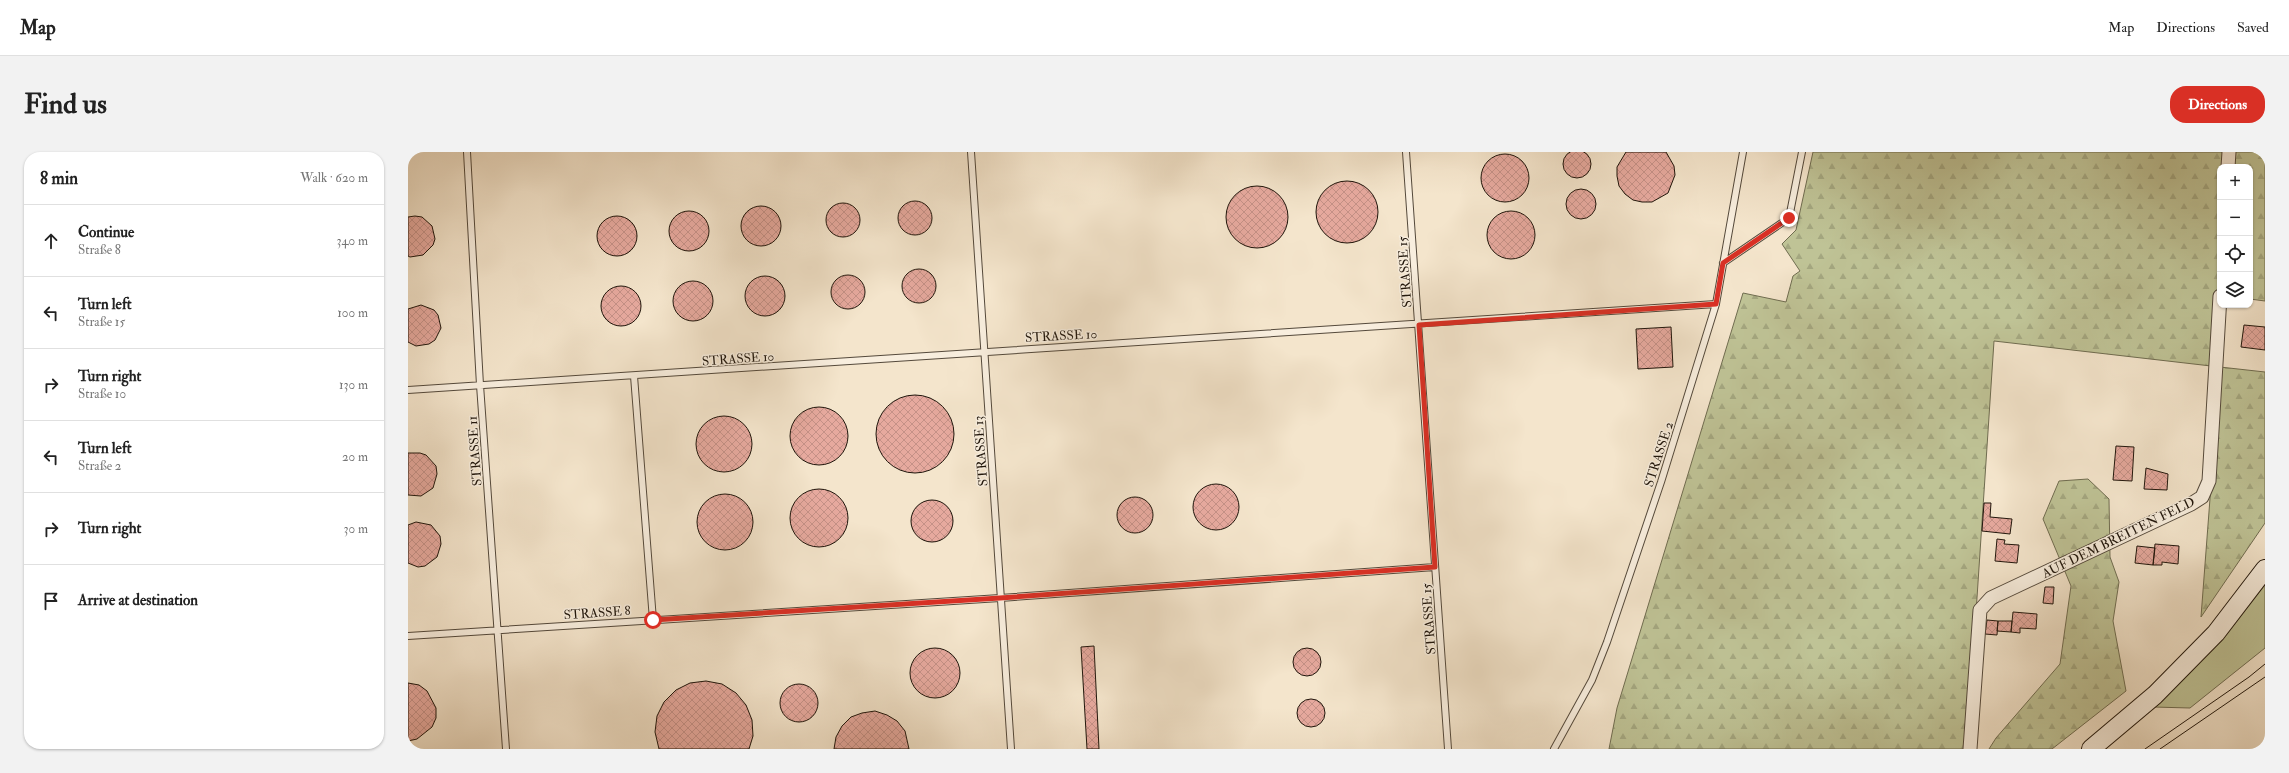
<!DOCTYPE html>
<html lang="en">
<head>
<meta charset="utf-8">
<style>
	:root { --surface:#fff; --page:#f2f2f2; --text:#222; --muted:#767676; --line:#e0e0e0; --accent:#d93025 }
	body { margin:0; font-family:"IM FELL Double Pica",serif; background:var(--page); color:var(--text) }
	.controls { position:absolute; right:12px; top:12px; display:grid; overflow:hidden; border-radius:8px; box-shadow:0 1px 3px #0004 }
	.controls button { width:36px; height:36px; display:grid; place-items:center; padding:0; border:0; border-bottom:1px solid var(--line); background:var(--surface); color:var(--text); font:20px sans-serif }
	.stop { position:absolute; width:12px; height:12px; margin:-9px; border:3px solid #d93025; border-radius:50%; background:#fff }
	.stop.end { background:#d93025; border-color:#fff; box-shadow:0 1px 4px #0008 }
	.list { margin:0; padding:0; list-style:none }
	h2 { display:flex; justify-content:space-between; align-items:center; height:52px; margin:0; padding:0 16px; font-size:17px }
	h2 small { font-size:13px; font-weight:400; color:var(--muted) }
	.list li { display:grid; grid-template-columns:26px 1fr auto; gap:12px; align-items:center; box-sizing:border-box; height:72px; padding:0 16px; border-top:1px solid var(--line) }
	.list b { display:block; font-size:15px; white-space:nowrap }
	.list p { margin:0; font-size:13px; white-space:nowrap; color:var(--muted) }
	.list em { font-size:13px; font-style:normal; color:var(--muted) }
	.icon { flex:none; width:22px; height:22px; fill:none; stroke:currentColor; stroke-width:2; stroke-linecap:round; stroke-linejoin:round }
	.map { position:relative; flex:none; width:1857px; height:597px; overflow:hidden; border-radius:16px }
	header { display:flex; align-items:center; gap:24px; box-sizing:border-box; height:56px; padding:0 20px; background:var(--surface); border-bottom:1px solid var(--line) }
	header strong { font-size:19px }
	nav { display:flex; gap:22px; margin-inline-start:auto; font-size:14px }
	.intro { display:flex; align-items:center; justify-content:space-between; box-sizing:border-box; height:96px; padding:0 24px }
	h1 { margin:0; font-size:28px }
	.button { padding:10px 18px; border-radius:16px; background:var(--accent); color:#fff; font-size:14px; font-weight:700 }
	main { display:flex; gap:24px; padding:0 24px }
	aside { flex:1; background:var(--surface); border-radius:16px; box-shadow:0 1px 3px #0004 }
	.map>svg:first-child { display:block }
	.grass { fill:#bfc396; stroke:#6f6c50 }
	.forest { fill:url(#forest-firs); stroke:#6f6c50 }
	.building { fill:url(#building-cross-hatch); stroke:#1f150b }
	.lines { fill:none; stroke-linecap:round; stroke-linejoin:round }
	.lane-casing { stroke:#54493b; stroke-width:8 }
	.street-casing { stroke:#54493b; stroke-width:15 }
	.secondary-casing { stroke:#1f150b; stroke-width:20 }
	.lane { stroke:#f8eede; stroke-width:6 }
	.street { stroke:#f8eede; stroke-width:13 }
	.secondary { stroke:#f8eede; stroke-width:18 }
	.tram { stroke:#1f150b; stroke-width:1 }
	.route { stroke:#d93025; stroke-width:5 }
	.labels { text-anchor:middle; stroke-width:3; stroke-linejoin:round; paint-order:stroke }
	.street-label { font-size:13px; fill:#1f150b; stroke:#f8eede }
</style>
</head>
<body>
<header>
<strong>Map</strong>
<nav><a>Map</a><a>Directions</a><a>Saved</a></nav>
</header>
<div class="intro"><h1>Find us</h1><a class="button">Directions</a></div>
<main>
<aside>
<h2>8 min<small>Walk · 620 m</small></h2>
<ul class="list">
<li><svg class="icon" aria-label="ahead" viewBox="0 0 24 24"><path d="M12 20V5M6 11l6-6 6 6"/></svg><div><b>Continue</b><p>Straße 8</p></div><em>340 m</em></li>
<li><svg class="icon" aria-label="left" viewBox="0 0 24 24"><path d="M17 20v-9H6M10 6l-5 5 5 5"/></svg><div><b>Turn left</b><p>Straße 15</p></div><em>100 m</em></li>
<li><svg class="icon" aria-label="right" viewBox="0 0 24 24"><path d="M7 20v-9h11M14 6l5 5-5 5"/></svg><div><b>Turn right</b><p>Straße 10</p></div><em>130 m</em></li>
<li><svg class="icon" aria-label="left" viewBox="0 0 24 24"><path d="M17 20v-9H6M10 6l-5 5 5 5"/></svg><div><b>Turn left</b><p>Straße 2</p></div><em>20 m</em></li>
<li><svg class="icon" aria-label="right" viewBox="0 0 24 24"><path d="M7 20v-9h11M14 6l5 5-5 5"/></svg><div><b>Turn right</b></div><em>30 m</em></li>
<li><svg class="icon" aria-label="arrive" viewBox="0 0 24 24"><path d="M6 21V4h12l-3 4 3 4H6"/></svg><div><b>Arrive at destination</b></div></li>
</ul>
</aside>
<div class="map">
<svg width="1857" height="597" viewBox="0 0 1857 597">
	<defs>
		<pattern id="forest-firs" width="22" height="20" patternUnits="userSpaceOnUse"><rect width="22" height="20" fill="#bfc396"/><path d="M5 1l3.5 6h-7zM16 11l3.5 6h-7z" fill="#a4a780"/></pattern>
		<pattern id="building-cross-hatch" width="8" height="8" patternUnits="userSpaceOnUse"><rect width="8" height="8" fill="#e6a99e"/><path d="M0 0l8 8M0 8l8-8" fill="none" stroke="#c59187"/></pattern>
	</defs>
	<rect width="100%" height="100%" fill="#f4e5cc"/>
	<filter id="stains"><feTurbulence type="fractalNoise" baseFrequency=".005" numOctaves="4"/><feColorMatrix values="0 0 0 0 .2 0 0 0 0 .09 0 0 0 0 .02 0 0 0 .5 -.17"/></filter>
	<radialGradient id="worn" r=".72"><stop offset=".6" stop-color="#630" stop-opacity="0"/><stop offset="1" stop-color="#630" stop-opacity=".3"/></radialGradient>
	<path class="grass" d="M 1857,432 L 1857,496 L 1782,556 L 1745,555 L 1808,491 Z"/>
	<path class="forest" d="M 1405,0 L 1857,0 L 1857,149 L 1842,147 L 1842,15 L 1812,15 L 1812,153 L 1803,214 L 1586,189 L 1559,597 L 1201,597 L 1209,556 L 1335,141 L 1378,150 L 1385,124 L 1392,119 L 1374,92 L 1388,78 Z
		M 1812,215 L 1857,220 L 1857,371 L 1793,465 Z
		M 1680,327 L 1701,347 L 1702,405 L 1711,430 L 1705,469 L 1718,539 L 1644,597 L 1581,597 L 1588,586 L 1652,512 L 1663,434 L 1635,367 L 1651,329 Z"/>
	<path class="building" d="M1155 12a14 14 0 1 1 28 0a14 14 0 1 1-28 0Z
		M 1218,0 L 1258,0 L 1266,14 L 1267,23 L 1260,41 L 1244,50 L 1234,50 L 1225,48 L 1217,42 L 1211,34 L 1209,24 L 1209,15 Z
		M1073 26a24 24 0 1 1 48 0a24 24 0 1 1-48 0Z
		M908 60a31 31 0 1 1 62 0a31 31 0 1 1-62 0Z
		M818 65a31 31 0 1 1 62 0a31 31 0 1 1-62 0Z
		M1158 52a15 15 0 1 1 30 0a15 15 0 1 1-30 0Z
		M490 66a17 17 0 1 1 34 0a17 17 0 1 1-34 0Z
		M418 68a17 17 0 1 1 34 0a17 17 0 1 1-34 0Z
		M333 74a20 20 0 1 1 40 0a20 20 0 1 1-40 0Z
		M261 79a20 20 0 1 1 40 0a20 20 0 1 1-40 0Z
		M1079 83a24 24 0 1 1 48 0a24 24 0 1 1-48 0Z
		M 7,64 L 14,65 L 24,74 L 27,87 L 25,93 L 15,103 L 2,105 L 0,104 L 0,65 Z
		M189 84a20 20 0 1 1 40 0a20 20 0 1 1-40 0Z
		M494 134a17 17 0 1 1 34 0a17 17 0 1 1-34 0Z
		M423 140a17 17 0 1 1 34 0a17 17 0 1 1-34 0Z
		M337 144a20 20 0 1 1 40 0a20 20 0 1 1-40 0Z
		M265 149a20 20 0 1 1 40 0a20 20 0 1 1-40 0Z
		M193 154a20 20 0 1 1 40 0a20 20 0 1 1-40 0Z
		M 13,153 L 26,158 L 30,163 L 33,176 L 27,188 L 21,192 L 8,194 L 0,190 L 0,157 Z
		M 1836,173 L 1857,175 L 1857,198 L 1833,195 Z
		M 1263,175 L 1265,215 L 1230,217 L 1228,177 Z
		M468 282a39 39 0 1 1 78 0a39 39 0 1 1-78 0Z
		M382 284a29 29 0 1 1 58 0a29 29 0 1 1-58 0Z
		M288 292a28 28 0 1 1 56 0a28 28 0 1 1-56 0Z
		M 1708,294 L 1726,295 L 1724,329 L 1705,328 Z
		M 0,301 L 12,301 L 18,303 L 28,314 L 29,322 L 25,336 L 13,344 L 0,343 Z
		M 1738,316 L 1760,322 L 1759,338 L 1736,337 Z
		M785 355a23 23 0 1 1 46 0a23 23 0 1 1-46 0Z
		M382 366a29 29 0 1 1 58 0a29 29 0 1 1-58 0Z
		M289 370a28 28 0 1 1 56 0a28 28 0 1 1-56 0Z
		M709 363a18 18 0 1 1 36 0a18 18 0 1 1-36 0Z
		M503 369a21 21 0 1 1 42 0a21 21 0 1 1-42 0Z
		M 1576,351 L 1583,351 L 1582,365 L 1604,367 L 1602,382 L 1574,379 Z
		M 8,370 L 23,373 L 32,384 L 33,392 L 29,405 L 17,414 L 10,415 L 0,411 L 0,373 Z
		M 1589,387 L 1597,388 L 1596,392 L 1611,393 L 1609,411 L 1587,409 Z
		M 1747,392 L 1771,394 L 1770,412 L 1754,410 L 1754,413 L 1745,413 Z
		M 1729,394 L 1747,396 L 1745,413 L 1727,411 Z
		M 1637,435 L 1646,435 L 1645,452 L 1635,451 Z
		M 1605,460 L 1629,462 L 1628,477 L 1612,476 L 1612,481 L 1603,480 Z
		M 1579,468 L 1590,469 L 1589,483 L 1577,482 Z
		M 1590,469 L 1604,469 L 1603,480 L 1589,479 Z
		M 686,494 L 691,597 L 679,597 L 673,495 Z
		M502 521a25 25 0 1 1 50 0a25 25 0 1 1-50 0Z
		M885 510a14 14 0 1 1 28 0a14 14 0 1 1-28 0Z
		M 298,529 L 314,532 L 328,541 L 338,553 L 344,568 L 345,584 L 341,597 L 251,597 L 247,580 L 249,564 L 256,550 L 268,538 L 282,531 Z
		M 0,531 L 11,533 L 19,539 L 28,556 L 28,566 L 24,575 L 9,587 L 0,589 Z
		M372 551a19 19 0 1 1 38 0a19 19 0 1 1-38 0Z
		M889 561a14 14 0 1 1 28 0a14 14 0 1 1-28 0Z
		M 467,559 L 479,563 L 489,569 L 497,579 L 501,597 L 426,597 L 428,585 L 434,574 L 443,565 L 454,561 Z"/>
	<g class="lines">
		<defs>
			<path id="lane" d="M 59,0 L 72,233 L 98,597
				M 563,0 L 603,597
				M 998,0 L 1040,597
				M 1315,111 L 1381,66 L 1394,0
				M 226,224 L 245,468
				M 0,238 L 1308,152
				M 0,484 L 592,446 L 1027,415
				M 1146,597 L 1184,528 L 1199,490 L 1253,330 L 1308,152 L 1335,0"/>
			<path id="street" d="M 1820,15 L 1821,0
				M 1562,597 L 1572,458 L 1583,446 L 1783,352 L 1794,345 L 1801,329 L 1812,144"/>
			<path id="secondary" d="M 1683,597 L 1747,543 L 1808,481 L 1857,417"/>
		</defs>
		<use href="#lane" class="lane-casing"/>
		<use href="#street" class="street-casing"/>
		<use href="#secondary" class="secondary-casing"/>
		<use href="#lane" class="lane"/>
		<use href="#street" class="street"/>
		<use href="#secondary" class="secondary"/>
		<path class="tram" d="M 1737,597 L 1841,525 L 1857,512
			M 1752,597 L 1857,525"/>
	</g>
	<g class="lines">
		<path class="route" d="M 245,468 L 592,446 L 1027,415 L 1011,173 L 1308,152 L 1315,111 L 1381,66"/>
	</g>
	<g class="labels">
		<g class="street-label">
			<text transform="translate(996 120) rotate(-94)" y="5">STRASSE 15</text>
			<text transform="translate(653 183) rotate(-3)" y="5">STRASSE 10</text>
			<text transform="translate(330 206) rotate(-4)" y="5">STRASSE 10</text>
			<text transform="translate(66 299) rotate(-94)" y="5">STRASSE 11</text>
			<text transform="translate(572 299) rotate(-94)" y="5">STRASSE 13</text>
			<text transform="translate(1250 302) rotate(-72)" y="5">STRASSE 2</text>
			<text transform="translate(1710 385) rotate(-26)" y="5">AUF DEM BREITEN FELD</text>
			<text transform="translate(189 460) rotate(-4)" y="5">STRASSE 8</text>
			<text transform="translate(1020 467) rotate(-94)" y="5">STRASSE 15</text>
		</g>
	</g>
	<rect width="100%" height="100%" filter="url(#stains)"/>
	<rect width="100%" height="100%" fill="url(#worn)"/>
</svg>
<div class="controls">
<button>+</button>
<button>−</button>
<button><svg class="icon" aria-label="locate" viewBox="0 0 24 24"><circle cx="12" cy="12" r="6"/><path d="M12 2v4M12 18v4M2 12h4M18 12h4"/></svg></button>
<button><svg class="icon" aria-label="layers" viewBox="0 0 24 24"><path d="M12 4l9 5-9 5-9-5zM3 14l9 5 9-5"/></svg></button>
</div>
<div class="stop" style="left:245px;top:468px"></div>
<div class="stop end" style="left:1381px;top:66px"></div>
</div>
</main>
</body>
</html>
